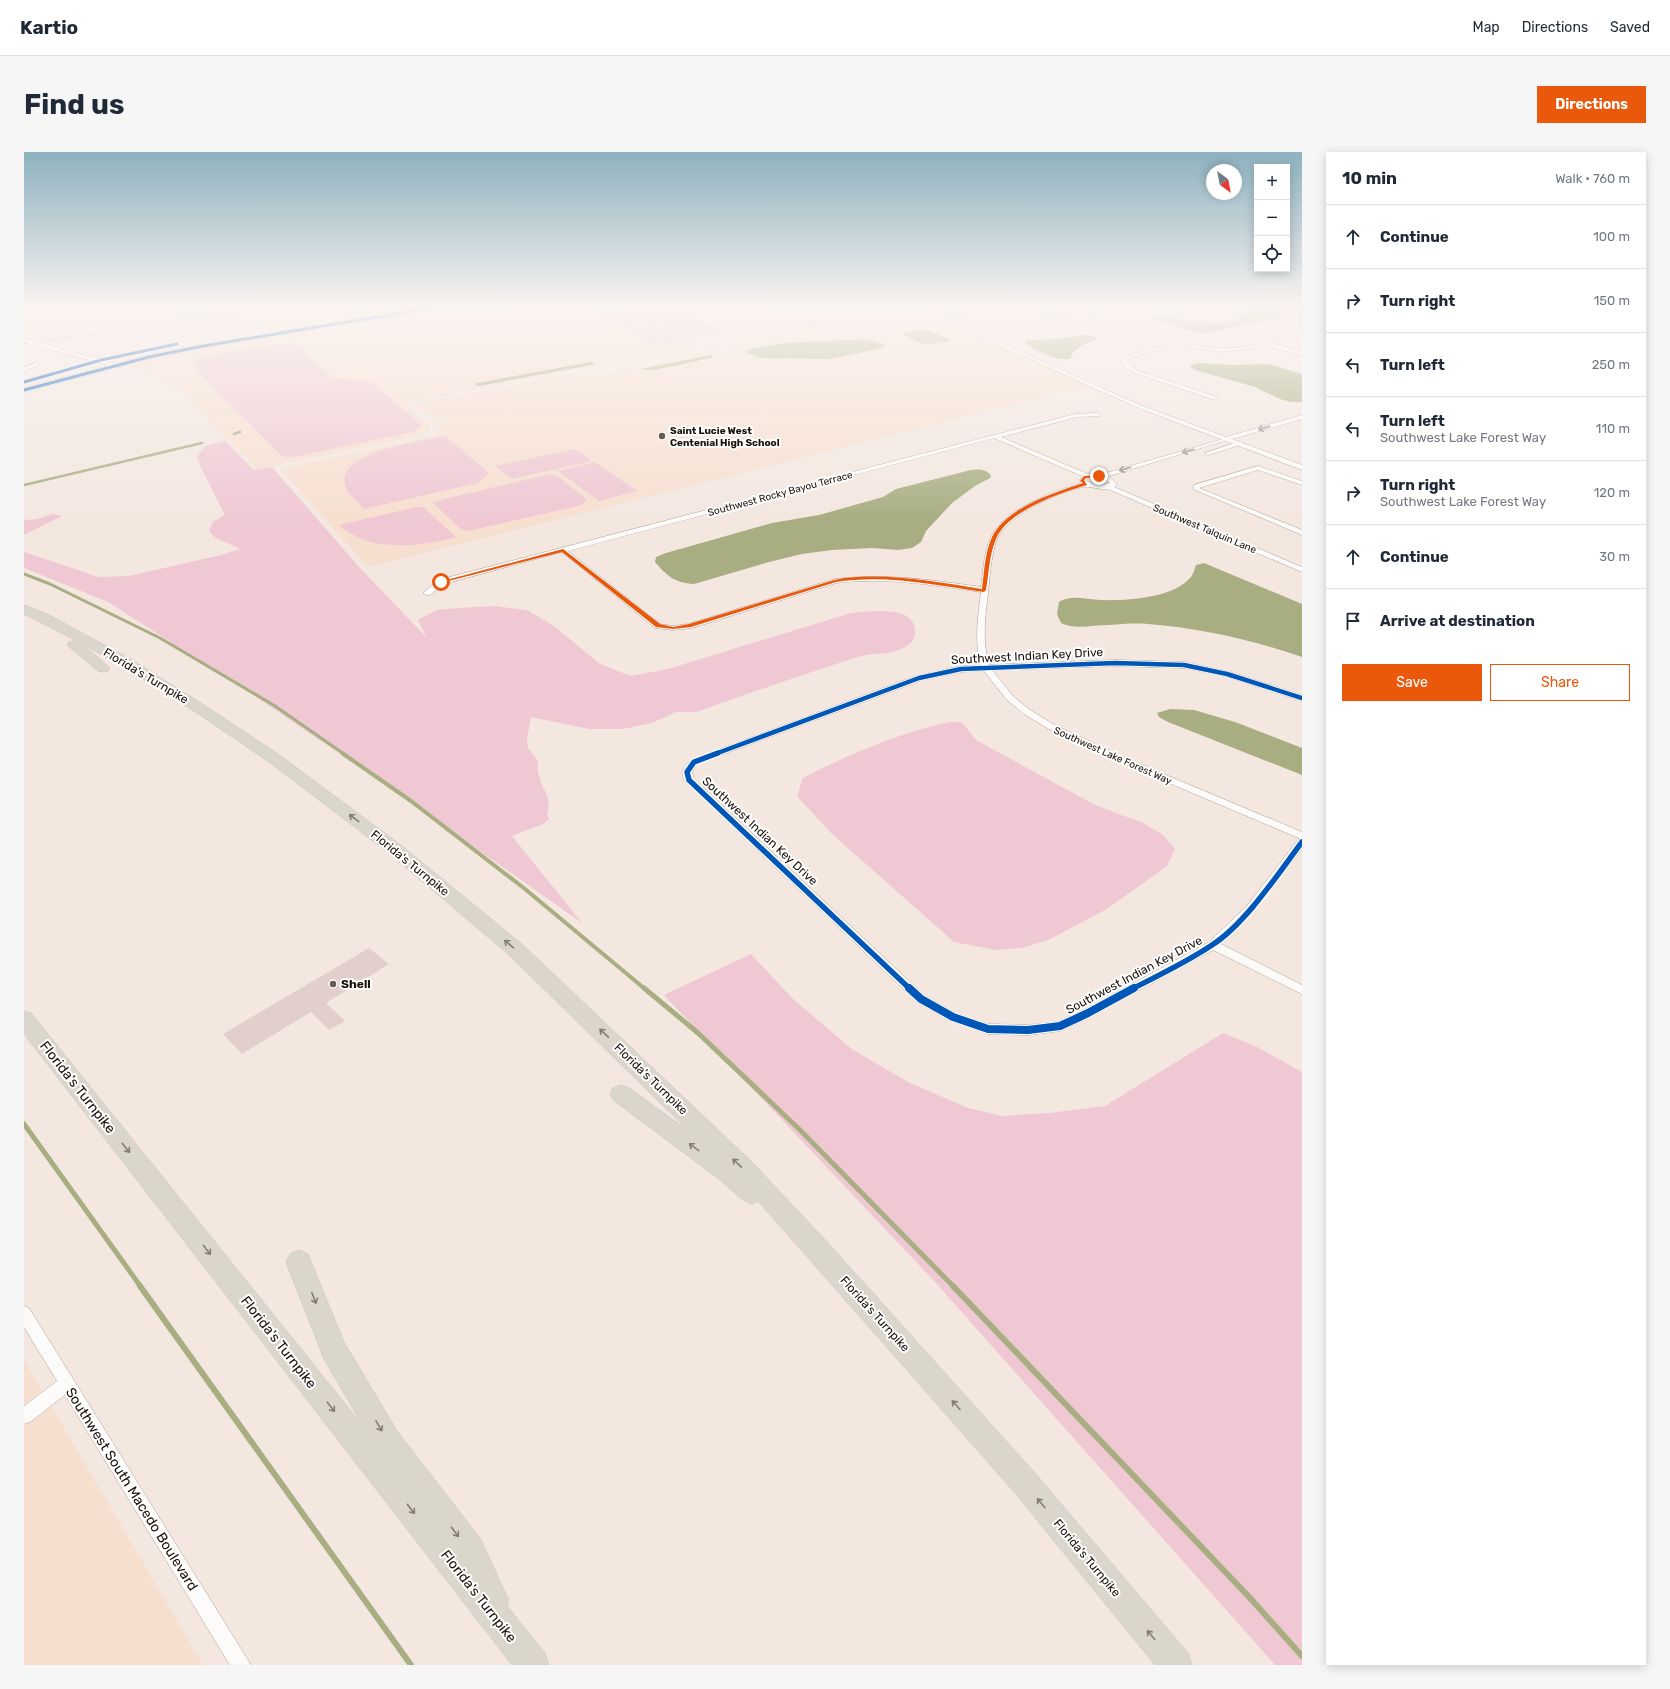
<!DOCTYPE html>
<html lang="en">
<head>
<meta charset="utf-8">
<style>
	:root { --surface:#fff; --page:#f6f6f7; --text:#1f2937; --muted:#747a83; --line:#e0e1e3; --accent:#ea580c }
	body { margin:0; font-family:Rubik,sans-serif; background:var(--page); color:var(--text) }
	.controls { position:absolute; right:12px; top:12px; display:grid; overflow:hidden; border-radius:0px; box-shadow:0 2px 10px #0003 }
	.controls button { width:36px; height:36px; display:grid; place-items:center; padding:0; border:0; border-bottom:1px solid var(--line); background:var(--surface); color:var(--text); font:20px sans-serif }
	.compass { position:absolute; left:1182px; top:12px; width:36px; height:36px; border-radius:50%; background:var(--surface); box-shadow:0 2px 10px #0003; rotate:148deg }
	.stop { position:absolute; width:12px; height:12px; margin:-9px; border:3px solid #ea580c; border-radius:50%; background:#fff }
	.stop.end { background:#ea580c; border-color:#fff; box-shadow:0 1px 4px #0008 }
	.list { margin:0; padding:0; list-style:none }
	h2 { display:flex; justify-content:space-between; align-items:center; height:52px; margin:0; padding:0 16px; font-size:17px }
	h2 small { font-size:13px; font-weight:400; color:var(--muted) }
	.list li { display:grid; grid-template-columns:26px 1fr auto; gap:12px; align-items:center; box-sizing:border-box; height:64px; padding:0 16px; border-top:1px solid var(--line) }
	.list b { display:block; font-size:15px; white-space:nowrap }
	.list p { margin:0; font-size:13px; white-space:nowrap; color:var(--muted) }
	.list em { font-size:13px; font-style:normal; color:var(--muted) }
	.actions { display:flex; gap:8px; padding:12px 16px }
	.actions a { flex:1; padding:9px 0; border:1px solid var(--accent); border-radius:0px; text-align:center; font-size:14px; color:var(--accent) }
	.actions .main { background:var(--accent); color:#fff }
	.icon { flex:none; width:22px; height:22px; fill:none; stroke:currentColor; stroke-width:2; stroke-linecap:round; stroke-linejoin:round }
	.map { position:relative; flex:none; width:1278px; height:1513px; overflow:hidden; border-radius:0px }
	header { display:flex; align-items:center; gap:24px; box-sizing:border-box; height:56px; padding:0 20px; background:var(--surface); border-bottom:1px solid var(--line) }
	header strong { font-size:19px }
	nav { display:flex; gap:22px; margin-inline-start:auto; font-size:14px }
	.intro { display:flex; align-items:center; justify-content:space-between; box-sizing:border-box; height:96px; padding:0 24px }
	h1 { margin:0; font-size:28px }
	.button { padding:10px 18px; border-radius:0px; background:var(--accent); color:#fff; font-size:14px; font-weight:700 }
	main { display:flex; gap:24px; padding:0 24px }
	aside { flex:1; background:var(--surface); border-radius:0px; box-shadow:0 2px 10px #0003 }
	.map>svg:first-child { display:block }
	.built { fill:#f7dfd0 }
	.green { fill:#efc8d3 }
	.water { fill:#a8ae82 }
	.lines { fill:none; stroke-linecap:round; stroke-linejoin:round }
	.stream-far4 { stroke:#a8ae82; stroke-width:2.5 }
	.stream-far3 { stroke:#a8ae82; stroke-width:3 }
	.stream-far2 { stroke:#a8ae82; stroke-width:4 }
	.stream-far1 { stroke:#a8ae82; stroke-width:5 }
	.stream { stroke:#a8ae82; stroke-width:6 }
	.building { fill:#e2cfcb }
	.minor-casing { stroke:#ada19a; stroke-width:1 }
	.tertiary-casing { stroke:#ada19a; stroke-width:1 }
	.secondary-casing { stroke:#ada19a; stroke-width:1 }
	.motorway-casing { stroke:#cdc6c2; stroke-width:1 }
	.minor { fill:#fdfbfa; fill-rule:evenodd }
	.tertiary { fill:#fdfbfa; fill-rule:evenodd }
	.secondary { fill:#f3f0ed; fill-rule:evenodd }
	.motorway { fill:#dbd6cc; fill-rule:evenodd }
	.cycleway-far3-casing { stroke:#fff; stroke-width:4 }
	.cycleway-far2-casing { stroke:#fff; stroke-width:6 }
	.cycleway-far1-casing { stroke:#fff; stroke-width:8 }
	.cycleway-casing { stroke:#fff; stroke-width:10 }
	.cycleway-far3 { stroke:#0057b8; stroke-width:3 }
	.cycleway-far2 { stroke:#0057b8; stroke-width:4.5 }
	.cycleway-far1 { stroke:#0057b8; stroke-width:5.5 }
	.cycleway { stroke:#0057b8; stroke-width:8 }
	.oneway { stroke:#97918d }
	.oneway2 { stroke:#857d74 }
	.route { fill:#ea580c }
	.poi-dot { fill:#675b54; stroke:#fff; stroke-width:1.5 }
	.labels { text-anchor:middle; stroke-width:4; stroke-linejoin:round; paint-order:stroke }
	.far-poi-label { font-size:10px; font-weight:bold; fill:#1b1008; stroke:#fff; text-anchor:start }
	.far-street-label { font-size:10px; fill:#1b1008; stroke:#fff }
	.street-label { font-size:12px; fill:#1b1008; stroke:#fff }
	.poi-label { font-size:12px; font-weight:bold; fill:#1b1008; stroke:#fff; text-anchor:start }
	.near-street-label { font-size:14px; fill:#1b1008; stroke:#fff }
</style>
</head>
<body>
<header>
<strong>Kartio</strong>
<nav><a>Map</a><a>Directions</a><a>Saved</a></nav>
</header>
<div class="intro"><h1>Find us</h1><a class="button">Directions</a></div>
<main>
<div class="map">
<svg width="1278" height="1513" viewBox="0 0 1278 1513">
	<rect width="100%" height="100%" fill="#f3e7e0"/>
	<path class="built" d="M 415,156 L 886,156 L 913,166 L 1011,212 L 1064,234 L 344,415 L 257,317 L 384,290 L 413,282 L 417,277 L 415,272 L 392,252 L 554,221 L 581,221 L 599,218 L 751,186 L 746,184 L 581,217 L 550,218 L 380,251 L 406,274 L 405,278 L 388,285 L 233,317 L 160,242 L 108,213 L 127,206 L 199,191 Z
		M 0,1208 L 18,1239 L 0,1252 Z
		M 28,1255 L 179,1513 L 0,1513 L 0,1275 Z"/>
	<path class="green" d="M 622,156 L 648,156 L 669,165 L 601,177 L 574,164 Z
		M 672,166 L 701,180 L 632,193 L 604,179 Z
		M 784,167 L 800,173 L 781,177 L 768,170 Z
		M 266,191 L 273,193 L 309,226 L 347,230 L 398,273 L 389,280 L 269,305 L 262,305 L 257,303 L 195,242 L 171,216 L 168,208 L 180,204 Z
		M 421,284 L 465,321 L 454,331 L 340,357 C 334,349 324,343 321,333 C 313,299 398,289 421,284 Z
		M 201,289 L 230,318 L 248,315 L 335,415 L 403,486 L 394,468 L 413,458 L 434,456 L 471,454 L 503,458 L 530,474 L 576,512 L 607,524 L 644,517 L 827,461 C 844,460 888,452 891,477 C 892,485 888,491 881,495 C 868,504 849,500 834,505 C 780,522 726,541 672,560 L 652,560 L 628,571 L 599,577 L 565,577 L 507,565 L 503,587 L 504,596 L 514,609 C 514,612 513,616 514,619 C 516,636 529,643 523,662 L 525,667 L 519,672 L 488,684 L 558,771 L 371,639 L 235,547 L 84,450 L 0,416 L 0,398 L 1,400 L 74,425 L 105,424 L 197,403 L 216,397 L 192,386 L 185,379 L 189,370 L 201,363 L 178,318 L 173,305 L 181,294 Z
		M 551,297 L 568,309 L 488,327 L 471,314 Z
		M 571,310 L 613,339 L 575,349 L 534,319 Z
		M 526,322 L 533,324 L 561,346 L 562,348 L 558,353 L 444,379 L 437,377 L 408,350 Z
		M 392,355 L 399,355 L 432,385 C 395,395 346,401 315,373 Z
		M 29,362 L 38,364 L 0,383 L 0,368 L 13,367 Z
		M 926,570 L 938,570 L 952,588 L 1071,653 L 1119,671 L 1138,682 L 1151,697 L 1143,714 L 1083,757 L 1026,787 L 998,796 L 972,798 L 930,790 L 807,681 L 773,644 L 779,626 C 823,603 877,580 926,570 Z
		M 727,802 L 770,848 L 829,898 L 886,931 L 944,956 L 978,964 L 1025,961 L 1081,954 L 1199,881 L 1233,895 L 1278,920 L 1278,1513 L 1251,1513 L 912,1131 L 640,843 Z"/>
	<path class="water" d="M 1219,156 L 1278,156 L 1278,160 L 1181,182 L 1164,178 L 1126,165 C 1139,162 1222,183 1222,158 Z
		M 901,177 L 925,187 L 927,189 L 900,193 L 878,182 L 882,180 Z
		M 1059,183 L 1066,183 L 1073,187 L 1060,192 L 1048,201 L 1047,206 C 1036,211 1011,199 1002,191 L 1003,188 L 1034,187 Z
		M 843,187 L 862,193 L 854,197 L 806,207 L 736,206 L 721,200 L 724,197 L 760,191 Z
		M 687,203 L 689,205 L 685,206 C 672,209 627,221 616,217 Z
		M 567,210 L 571,211 L 568,213 L 455,234 L 451,233 L 453,231 Z
		M 1174,211 L 1208,213 L 1244,212 L 1278,222 L 1278,250 L 1266,250 L 1256,247 L 1231,235 L 1171,218 L 1167,215 L 1166,213 Z
		M 947,318 C 954,317 963,317 967,324 L 966,326 L 951,334 L 928,351 L 902,379 L 897,390 L 888,396 L 874,398 L 848,396 L 808,398 L 778,402 L 745,410 L 670,432 C 651,431 643,424 631,410 L 632,405 L 642,401 L 748,371 L 795,363 L 859,345 L 872,337 Z
		M 1180,411 L 1278,452 L 1278,505 C 1229,488 1176,476 1124,472 C 1111,471 1098,472 1085,473 C 1069,473 1051,478 1037,471 L 1033,462 L 1035,450 C 1047,442 1063,448 1077,448 C 1101,449 1148,446 1165,427 C 1169,424 1170,418 1172,413 Z
		M 1146,557 L 1170,558 L 1211,570 L 1278,596 L 1278,623 L 1144,570 L 1135,565 L 1133,561 Z"/>
	<g class="lines">
		<path class="stream-far4" d="M 210,282 L 216,280
			M 0,333 L 178,291"/>
		<path class="stream-far3" d="M 0,422 L 26,432 L 136,486 L 251,554 L 320,602"/>
		<path class="stream-far2" d="M 318,601 L 387,649 L 501,737 L 621,837"/>
		<path class="stream-far1" d="M 620,836 L 674,881 L 776,978 L 930,1135
			M 0,972 L 117,1135"/>
		<path class="stream" d="M 116,1134 L 387,1513
			M 929,1134 L 1227,1447 L 1278,1504"/>
	</g>
	<path class="building" d="M 345,796 L 365,812 L 302,851 L 321,869 L 305,878 L 287,860 L 218,902 L 199,882 Z"/>
	<g class="lines">
		<defs>
			<path id="minor" d="M 237,156 L 247,156 L 25,190 L 23,189 Z
				M 966,156 L 974,156 L 920,167 L 918,166 Z
				M 1038,156 L 1044,156 L 1055,159 L 1078,156 L 1060,161 C 1101,174 1154,196 1197,196 C 1224,197 1251,187 1278,181 L 1278,183 L 1248,191 L 1278,200 L 1278,204 L 1242,193 L 1223,197 L 1197,200 L 1154,193 L 1108,205 L 1103,208 L 1112,218 L 1193,245 L 1193,247 L 1191,248 L 1108,220 L 1101,214 L 1097,208 L 1104,203 L 1148,192 L 1055,162 L 1008,172 L 1006,171 L 1049,160 Z
				M 12,190 L 14,192 L 0,194 L 0,192 Z
				M 12,211 L 15,213 L 14,214 L 0,219 L 0,215 Z
				M 1074,261 L 1076,262 L 1076,264 L 1053,265 L 977,285 L 1064,322 L 1082,321 L 1203,286 L 1203,288 L 1085,324 L 1093,332 L 1090,335 L 1278,415 L 1278,420 L 1084,337 C 1075,338 1066,334 1060,335 C 1036,339 983,363 973,387 C 967,404 966,423 964,441 C 961,465 958,490 965,513 L 1091,508 L 1160,510 L 1206,520 L 1278,543 L 1278,549 L 1201,524 L 1160,516 L 1091,514 L 968,518 L 989,544 L 1006,558 L 1029,572 L 1092,602 L 1278,680 L 1278,697 L 1229,760 L 1197,792 L 1278,833 L 1278,842 L 1189,798 L 1068,864 L 1036,879 L 1004,883 L 964,882 L 925,868 L 893,850 L 660,628 L 658,620 L 667,608 L 892,524 L 937,514 L 957,514 C 950,490 954,464 957,440 C 908,433 861,425 812,431 L 668,476 L 649,478 L 631,476 L 538,400 L 420,432 L 406,443 L 403,443 L 399,441 L 414,428 L 1051,262 ZM 970,286 L 1058,324 L 1055,329 L 1057,331 C 1029,340 979,357 966,387 C 960,401 959,419 957,435 C 908,428 861,421 811,427 L 664,472 L 649,474 L 636,472 L 544,399 ZM 1072,325 L 1080,327 L 1086,331 L 1074,333 L 1062,329 L 1063,326 ZM 960,519 L 983,548 L 1000,562 L 1023,576 L 1086,606 L 1277,687 L 1274,688 L 1222,755 L 1185,790 L 1060,858 L 1034,870 L 1004,873 L 964,872 L 933,862 L 901,844 L 670,627 L 668,620 L 673,612 L 898,528 L 937,520 Z
				M 1214,290 L 1217,292 L 1216,293 L 1184,303 L 1181,301 Z
				M 1234,314 L 1278,329 L 1278,333 L 1234,318 L 1175,336 L 1278,378 L 1278,383 L 1169,337 L 1170,333 Z
				M 0,1154 L 5,1156 L 227,1513 L 206,1513 L 41,1243 L 6,1270 L 0,1272 L 0,1254 L 33,1229 L 0,1175 Z"/>
			<path id="tertiary" d="M 892,156 L 899,156 L 1116,253 L 1202,285 L 1278,263 L 1278,267 L 1208,287 L 1278,313 L 1278,318 L 1112,255 Z
				M 0,186 L 64,204 L 79,207 L 92,214 L 87,215 L 75,210 L 61,207 L 0,190 Z"/>
			<path id="secondary" d="M 398,156 L 411,156 L 408,158 L 179,196 L 126,207 L 0,240 L 0,236 L 125,203 L 179,192 Z"/>
			<path id="motorway" d="M 0,453 L 25,463 L 108,508 L 180,553 L 257,604 L 378,694 L 498,792 L 729,1011 L 806,1093 L 1011,1321 L 1164,1501 L 1168,1513 L 1131,1513 L 991,1341 L 734,1049 L 728,1052 L 719,1048 L 691,1024 L 589,948 L 586,942 L 589,936 L 597,933 L 605,936 L 666,980 L 484,802 L 366,702 L 245,610 L 170,559 L 98,514 L 58,492 L 86,516 L 84,519 L 79,520 L 74,519 L 43,493 L 45,490 L 53,489 L 0,462 Z
				M 0,859 L 7,861 L 339,1274 L 300,1207 L 262,1110 L 266,1102 L 275,1098 L 284,1102 L 320,1190 L 373,1279 L 456,1386 L 485,1449 L 483,1454 L 521,1501 L 525,1513 L 488,1513 L 0,882 Z"/>
		</defs>
		<use href="#minor" class="minor-casing"/>
		<use href="#tertiary" class="tertiary-casing"/>
		<use href="#secondary" class="secondary-casing"/>
		<use href="#motorway" class="motorway-casing"/>
		<use href="#minor" class="minor"/>
		<use href="#tertiary" class="tertiary"/>
		<use href="#secondary" class="secondary"/>
		<use href="#motorway" class="motorway"/>
		<defs>
			<path id="cycleway-far3" d="M 0,230 L 77,208 L 153,192
				M 0,238 L 125,205 L 179,194 L 408,156"/>
			<path id="cycleway-far2" d="M 691,602 L 895,526 L 937,517 L 1091,511 L 1160,513 L 1203,522 L 1278,546"/>
			<path id="cycleway-far1" d="M 694,601 L 670,610 L 663,620 L 665,628 L 886,837
				M 1108,837 C 1135,823 1163,810 1188,793 C 1221,772 1254,722 1278,690"/>
			<path id="cycleway" d="M 885,836 L 897,847 L 929,865 L 964,877 L 1004,878 L 1036,874 L 1064,861 L 1110,836"/>
		</defs>
		<use href="#cycleway-far3" class="cycleway-far3-casing"/>
		<use href="#cycleway-far2" class="cycleway-far2-casing"/>
		<use href="#cycleway-far1" class="cycleway-far1-casing"/>
		<use href="#cycleway" class="cycleway-casing"/>
		<use href="#cycleway-far3" class="cycleway-far3"/>
		<use href="#cycleway-far2" class="cycleway-far2"/>
		<use href="#cycleway-far1" class="cycleway-far1"/>
		<use href="#cycleway" class="cycleway"/>
	</g>
	<defs><path id="oneway-shaft" d="M-6 0H5M1.5-3L5.5 0L1.5 3" fill="none" stroke-width="1.6" stroke-linecap="round" stroke-linejoin="round"/></defs>
	<g class="oneway">
		<use href="#oneway-shaft" transform="translate(1240 276) rotate(164)"/>
		<use href="#oneway-shaft" transform="translate(1164 299) rotate(164)"/>
		<use href="#oneway-shaft" transform="translate(1101 317) rotate(164)"/>
	</g>
	<g class="oneway2">
		<use href="#oneway-shaft" transform="translate(330 666) rotate(-143)"/>
		<use href="#oneway-shaft" transform="translate(485 792) rotate(-140)"/>
		<use href="#oneway-shaft" transform="translate(580 881) rotate(-137)"/>
		<use href="#oneway-shaft" transform="translate(670 995) rotate(-144)"/>
		<use href="#oneway-shaft" transform="translate(102 996) rotate(52)"/>
		<use href="#oneway-shaft" transform="translate(713 1011) rotate(-136)"/>
		<use href="#oneway-shaft" transform="translate(183 1098) rotate(52)"/>
		<use href="#oneway-shaft" transform="translate(290 1146) rotate(68)"/>
		<use href="#oneway-shaft" transform="translate(932 1253) rotate(-132)"/>
		<use href="#oneway-shaft" transform="translate(307 1255) rotate(52)"/>
		<use href="#oneway-shaft" transform="translate(355 1274) rotate(60)"/>
		<use href="#oneway-shaft" transform="translate(1017 1351) rotate(-130)"/>
		<use href="#oneway-shaft" transform="translate(387 1357) rotate(52)"/>
		<use href="#oneway-shaft" transform="translate(431 1380) rotate(53)"/>
		<use href="#oneway-shaft" transform="translate(1127 1483) rotate(-130)"/>
	</g>
	<linearGradient id="sky" x2="0" y2="1"><stop stop-color="#8eb2bf"/><stop offset="0.42" stop-color="#faf4f1"/><stop offset="1" stop-color="#faf4f1" stop-opacity="0"/></linearGradient>
	<rect width="1278" height="368" fill="url(#sky)"/>
	<path class="route" d="M 1075,323 L 1076,324 L 1062,326 L 1060,328 L 1063,333 C 1036,341 983,359 972,387 C 965,403 965,422 962,438 L 960,440 C 912,433 860,422 812,430 L 667,475 L 649,477 L 632,475 L 538,400 L 417,431 L 415,430 L 539,397 L 636,472 L 649,475 L 665,472 L 810,428 C 854,419 913,430 958,437 C 960,421 961,400 968,385 C 983,355 1030,341 1059,331 L 1056,329 L 1060,324 Z"/>
	<g class="poi-dot">
		<circle cx="638" cy="284" r="4"/>
		<circle cx="309" cy="832" r="4"/>
	</g>
	<g class="labels">
		<g class="far-poi-label">
			<text x="646" y="282">Saint Lucie West<tspan x="646" dy="12">Centenial High School</tspan></text>
		</g>
		<g class="far-street-label">
			<text transform="translate(756 341) rotate(-15)" y="4">Southwest Rocky Bayou Terrace</text>
			<text transform="translate(1181 376) rotate(23)" y="4">Southwest Talquin Lane</text>
			<text transform="translate(1089 603) rotate(24)" y="4">Southwest Lake Forest Way</text>
		</g>
		<g class="street-label">
			<text transform="translate(1003 504) rotate(-3)" y="4">Southwest Indian Key Drive</text>
			<text transform="translate(122 524) rotate(31)" y="4">Florida's Turnpike</text>
			<text transform="translate(736 679) rotate(43)" y="4">Southwest Indian Key Drive</text>
			<text transform="translate(386 711) rotate(39)" y="4">Florida's Turnpike</text>
			<text transform="translate(1110 823) rotate(-28)" y="4">Southwest Indian Key Drive</text>
			<text transform="translate(627 927) rotate(44)" y="4">Florida's Turnpike</text>
			<text transform="translate(851 1162) rotate(48)" y="4">Florida's Turnpike</text>
			<text transform="translate(1063 1406) rotate(50)" y="4">Florida's Turnpike</text>
		</g>
		<g class="poi-label">
			<text x="317" y="836">Shell</text>
		</g>
		<g class="near-street-label">
			<text transform="translate(54 935) rotate(52)" y="5">Florida's Turnpike</text>
			<text transform="translate(255 1190) rotate(52)" y="5">Florida's Turnpike</text>
			<text transform="translate(108 1337) rotate(58)" y="5">Southwest South Macedo Boulevard</text>
			<text transform="translate(455 1444) rotate(52)" y="5">Florida's Turnpike</text>
		</g>
	</g>
</svg>
<div class="controls">
<button>+</button>
<button>−</button>
<button><svg class="icon" aria-label="locate" viewBox="0 0 24 24"><circle cx="12" cy="12" r="6"/><path d="M12 2v4M12 18v4M2 12h4M18 12h4"/></svg></button>
</div>
<svg class="compass" viewBox="-18 -18 36 36"><path d="M0-13l5 13h-10z" fill="#e53935"/><path d="M0 13l5-13h-10z" fill="#747a83"/></svg>
<div class="stop" style="left:417px;top:430px"></div>
<div class="stop end" style="left:1075px;top:324px"></div>
</div>
<aside>
<h2>10 min<small>Walk · 760 m</small></h2>
<ul class="list">
<li><svg class="icon" aria-label="ahead" viewBox="0 0 24 24"><path d="M12 20V5M6 11l6-6 6 6"/></svg><div><b>Continue</b></div><em>100 m</em></li>
<li><svg class="icon" aria-label="right" viewBox="0 0 24 24"><path d="M7 20v-9h11M14 6l5 5-5 5"/></svg><div><b>Turn right</b></div><em>150 m</em></li>
<li><svg class="icon" aria-label="left" viewBox="0 0 24 24"><path d="M17 20v-9H6M10 6l-5 5 5 5"/></svg><div><b>Turn left</b></div><em>250 m</em></li>
<li><svg class="icon" aria-label="left" viewBox="0 0 24 24"><path d="M17 20v-9H6M10 6l-5 5 5 5"/></svg><div><b>Turn left</b><p>Southwest Lake Forest Way</p></div><em>110 m</em></li>
<li><svg class="icon" aria-label="right" viewBox="0 0 24 24"><path d="M7 20v-9h11M14 6l5 5-5 5"/></svg><div><b>Turn right</b><p>Southwest Lake Forest Way</p></div><em>120 m</em></li>
<li><svg class="icon" aria-label="ahead" viewBox="0 0 24 24"><path d="M12 20V5M6 11l6-6 6 6"/></svg><div><b>Continue</b></div><em>30 m</em></li>
<li><svg class="icon" aria-label="arrive" viewBox="0 0 24 24"><path d="M6 21V4h12l-3 4 3 4H6"/></svg><div><b>Arrive at destination</b></div></li>
</ul>
<div class="actions"><a class="main">Save</a><a>Share</a></div>
</aside>
</main>
</body>
</html>
